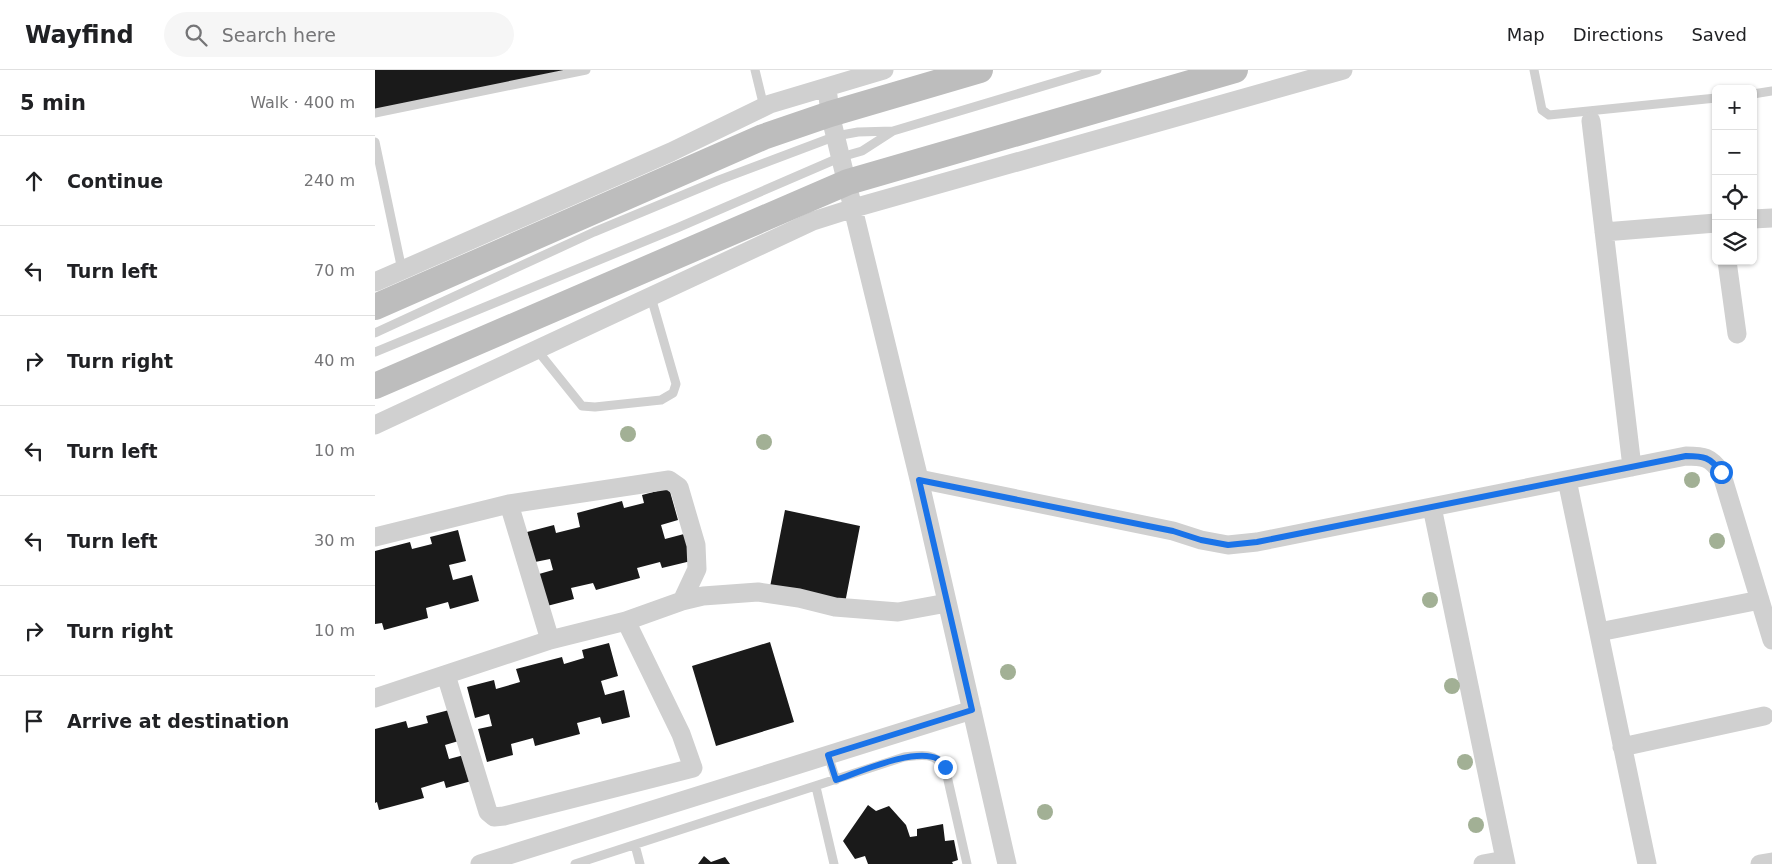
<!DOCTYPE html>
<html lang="en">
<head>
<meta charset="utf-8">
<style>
	:root { --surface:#fff; --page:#f6f6f6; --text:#202124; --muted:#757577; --line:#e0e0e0 }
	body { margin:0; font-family:"DejaVu Sans",sans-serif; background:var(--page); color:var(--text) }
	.controls { position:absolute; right:15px; top:15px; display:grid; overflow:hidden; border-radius:8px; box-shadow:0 1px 4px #0004 }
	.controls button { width:45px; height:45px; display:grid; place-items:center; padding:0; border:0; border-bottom:1px solid var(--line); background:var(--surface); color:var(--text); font:25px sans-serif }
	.stop { position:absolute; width:15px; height:15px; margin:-11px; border:4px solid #1a73e8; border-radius:50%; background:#fff }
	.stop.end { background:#1a73e8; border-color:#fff; box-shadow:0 1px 5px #0008 }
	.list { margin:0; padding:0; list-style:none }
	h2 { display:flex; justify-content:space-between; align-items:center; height:65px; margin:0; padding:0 20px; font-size:21px }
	h2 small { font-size:16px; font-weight:400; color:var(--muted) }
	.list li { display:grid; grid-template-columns:32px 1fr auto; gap:15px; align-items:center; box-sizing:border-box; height:90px; padding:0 20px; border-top:1px solid var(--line) }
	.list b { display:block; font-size:19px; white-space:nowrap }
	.list em { font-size:16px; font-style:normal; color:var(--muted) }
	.icon { flex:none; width:28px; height:28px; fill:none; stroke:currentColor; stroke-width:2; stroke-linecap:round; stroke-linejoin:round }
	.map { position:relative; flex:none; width:1397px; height:794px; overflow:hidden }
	header { display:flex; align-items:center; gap:30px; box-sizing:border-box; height:70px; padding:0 25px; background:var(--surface); border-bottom:1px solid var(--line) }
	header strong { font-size:24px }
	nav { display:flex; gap:28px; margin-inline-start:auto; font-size:18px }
	.search { width:350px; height:45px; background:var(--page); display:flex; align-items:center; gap:12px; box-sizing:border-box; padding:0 18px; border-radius:28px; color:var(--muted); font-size:19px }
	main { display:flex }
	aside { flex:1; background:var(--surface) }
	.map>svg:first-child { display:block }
	.building { fill:#1a1a1a }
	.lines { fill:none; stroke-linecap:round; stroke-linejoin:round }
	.lane { stroke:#d0d0d0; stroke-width:9 }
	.street { stroke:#d0d0d0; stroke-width:19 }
	.secondary { stroke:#bdbdbd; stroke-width:26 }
	.tree { fill:#a2b095 }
	.route { stroke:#1a73e8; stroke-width:6 }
</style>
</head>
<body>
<header>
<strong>Wayfind</strong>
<div class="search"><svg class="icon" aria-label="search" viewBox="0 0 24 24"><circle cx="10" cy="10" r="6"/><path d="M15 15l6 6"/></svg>Search here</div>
<nav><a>Map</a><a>Directions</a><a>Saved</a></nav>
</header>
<main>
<aside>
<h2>5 min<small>Walk · 400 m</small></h2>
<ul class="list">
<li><svg class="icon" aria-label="ahead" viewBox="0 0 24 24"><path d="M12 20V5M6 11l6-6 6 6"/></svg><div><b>Continue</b></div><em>240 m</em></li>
<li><svg class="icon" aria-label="left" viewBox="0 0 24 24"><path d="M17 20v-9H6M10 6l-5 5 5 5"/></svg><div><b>Turn left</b></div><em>70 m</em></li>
<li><svg class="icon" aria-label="right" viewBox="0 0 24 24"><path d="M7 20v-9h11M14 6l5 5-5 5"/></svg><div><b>Turn right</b></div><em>40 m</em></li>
<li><svg class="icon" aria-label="left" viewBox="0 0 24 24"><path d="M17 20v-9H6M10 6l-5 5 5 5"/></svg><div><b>Turn left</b></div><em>10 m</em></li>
<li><svg class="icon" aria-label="left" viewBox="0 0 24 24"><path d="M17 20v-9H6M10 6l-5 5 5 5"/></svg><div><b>Turn left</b></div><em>30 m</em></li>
<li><svg class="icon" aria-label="right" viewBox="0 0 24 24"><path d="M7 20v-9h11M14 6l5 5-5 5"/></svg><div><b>Turn right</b></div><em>10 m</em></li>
<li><svg class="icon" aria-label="arrive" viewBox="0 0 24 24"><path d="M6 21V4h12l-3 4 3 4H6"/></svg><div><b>Arrive at destination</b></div></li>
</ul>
</aside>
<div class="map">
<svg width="1397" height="794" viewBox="0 0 1397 794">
	<rect width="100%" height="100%" fill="#fff"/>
	<path class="building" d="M 0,0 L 196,0 L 0,42 Z
		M 294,418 L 303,450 L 286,455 L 290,469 L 309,464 L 316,491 L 287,498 L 285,492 L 262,498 L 265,508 L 221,520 L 218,513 L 196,518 L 199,529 L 172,536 L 164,504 L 178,500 L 175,489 L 160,492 L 152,462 L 179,455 L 181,463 L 205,457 L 202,443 L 247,431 L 249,438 L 269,433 L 267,425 Z
		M 410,440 L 485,456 L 470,533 L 395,517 Z
		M 83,460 L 91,491 L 74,495 L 78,510 L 97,505 L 104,531 L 75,539 L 73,532 L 51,538 L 53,548 L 9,560 L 7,553 L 0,554 L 0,481 L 35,472 L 37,479 L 57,474 L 55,467 Z
		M 395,572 L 419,652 L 341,676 L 317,596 Z
		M 234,573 L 243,606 L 226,611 L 230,625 L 249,620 L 255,647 L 227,654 L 225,647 L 202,653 L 205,664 L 160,676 L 158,668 L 136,674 L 138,685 L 112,692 L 103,659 L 117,656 L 114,644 L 100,648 L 92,617 L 119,610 L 121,619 L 145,612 L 141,599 L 187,587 L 189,594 L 209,588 L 207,580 Z
		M 78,639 L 87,670 L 70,675 L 74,689 L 93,684 L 100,710 L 71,718 L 69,711 L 46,718 L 49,728 L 4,740 L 2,732 L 0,733 L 0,659 L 31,651 L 33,658 L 53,653 L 51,646 Z
		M 493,735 L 501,741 L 514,736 L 531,755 L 535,767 L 542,766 L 542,759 L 568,754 L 570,771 L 579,770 L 583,790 L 577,792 L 578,794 L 493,794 L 490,786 L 480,789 L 468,771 Z
		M 329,786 L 336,792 L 350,787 L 355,794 L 323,794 Z"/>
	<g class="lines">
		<path class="lane" d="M 380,0 L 389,37
			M 1159,0 L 1167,40 L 1174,45 L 1341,28
			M 1378,24 L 1397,21
			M 0,43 L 211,0
			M 0,72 L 27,200
			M 0,263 L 219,162 L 344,110 L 461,66 L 483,62 L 518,61 L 722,0
			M 162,280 L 207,336 L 220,337 L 286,330 L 298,323 L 301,314 L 276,227
			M 0,282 L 302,158 L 466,87 L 487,81 L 518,61
			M 453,685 L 461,710
			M 441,717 L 459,794
			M 260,775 L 265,794
			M 200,794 L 529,687 C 546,685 558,682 570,697 L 592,794"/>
		<path class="street" d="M 452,17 L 455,44 L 544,409 L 632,794
			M 1216,51 L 1257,397
			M 1378,149 L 1397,148
			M 1229,162 L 1341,153
			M 1352,191 L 1362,264
			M 0,212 L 296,82 L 395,34 L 509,0
			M 0,355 L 438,151 L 479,138 L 968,0
			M 544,409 L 798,461 L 826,470 L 853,475 L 882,472 L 1311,386 C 1329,386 1335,387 1346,402 L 1397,570
			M 1192,410 L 1272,794
			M 134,434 L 175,570
			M 1057,437 L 1131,794
			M 0,467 L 134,434 L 294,410 L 304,417 L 321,475 L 322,499 L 307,531
			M 1224,562 L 1385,530
			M 71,605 L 113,742 L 119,747 L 129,746 L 318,698 L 306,664 L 251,551
			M 0,628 L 175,570 L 251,551 L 307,531 L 328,526 L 383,522 L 424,528 L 460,537 L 523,542 L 572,533
			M 1247,677 L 1389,646
			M 105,794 L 597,640
			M 1108,794 L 1130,790
			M 1385,794 L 1397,792"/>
		<path class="secondary" d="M 0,237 L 388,67 L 455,44 L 605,0
			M 0,316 L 473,112 L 860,0"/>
	</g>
	<g class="tree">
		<circle cx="253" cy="364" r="8"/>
		<circle cx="389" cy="372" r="8"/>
		<circle cx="1317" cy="410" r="8"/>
		<circle cx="1342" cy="471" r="8"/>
		<circle cx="1055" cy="530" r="8"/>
		<circle cx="633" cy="602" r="8"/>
		<circle cx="1077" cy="616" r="8"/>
		<circle cx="1090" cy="692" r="8"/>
		<circle cx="670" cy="742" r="8"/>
		<circle cx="1101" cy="755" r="8"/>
	</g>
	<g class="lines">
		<path class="route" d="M 570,697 C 568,694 566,690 563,689 C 540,677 485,702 461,710 L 453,685 L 597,640 L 544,410 L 798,461 L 826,470 L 853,475 L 882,472 L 1311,386 C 1329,386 1335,387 1346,402"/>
	</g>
</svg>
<div class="controls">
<button>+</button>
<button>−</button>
<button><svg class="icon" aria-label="locate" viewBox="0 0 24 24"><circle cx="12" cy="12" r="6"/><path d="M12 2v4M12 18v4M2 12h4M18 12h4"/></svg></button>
<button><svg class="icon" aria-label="layers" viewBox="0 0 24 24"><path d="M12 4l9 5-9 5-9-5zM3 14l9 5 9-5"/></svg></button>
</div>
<div class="stop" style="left:1346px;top:402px"></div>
<div class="stop end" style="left:570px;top:697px"></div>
</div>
</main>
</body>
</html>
